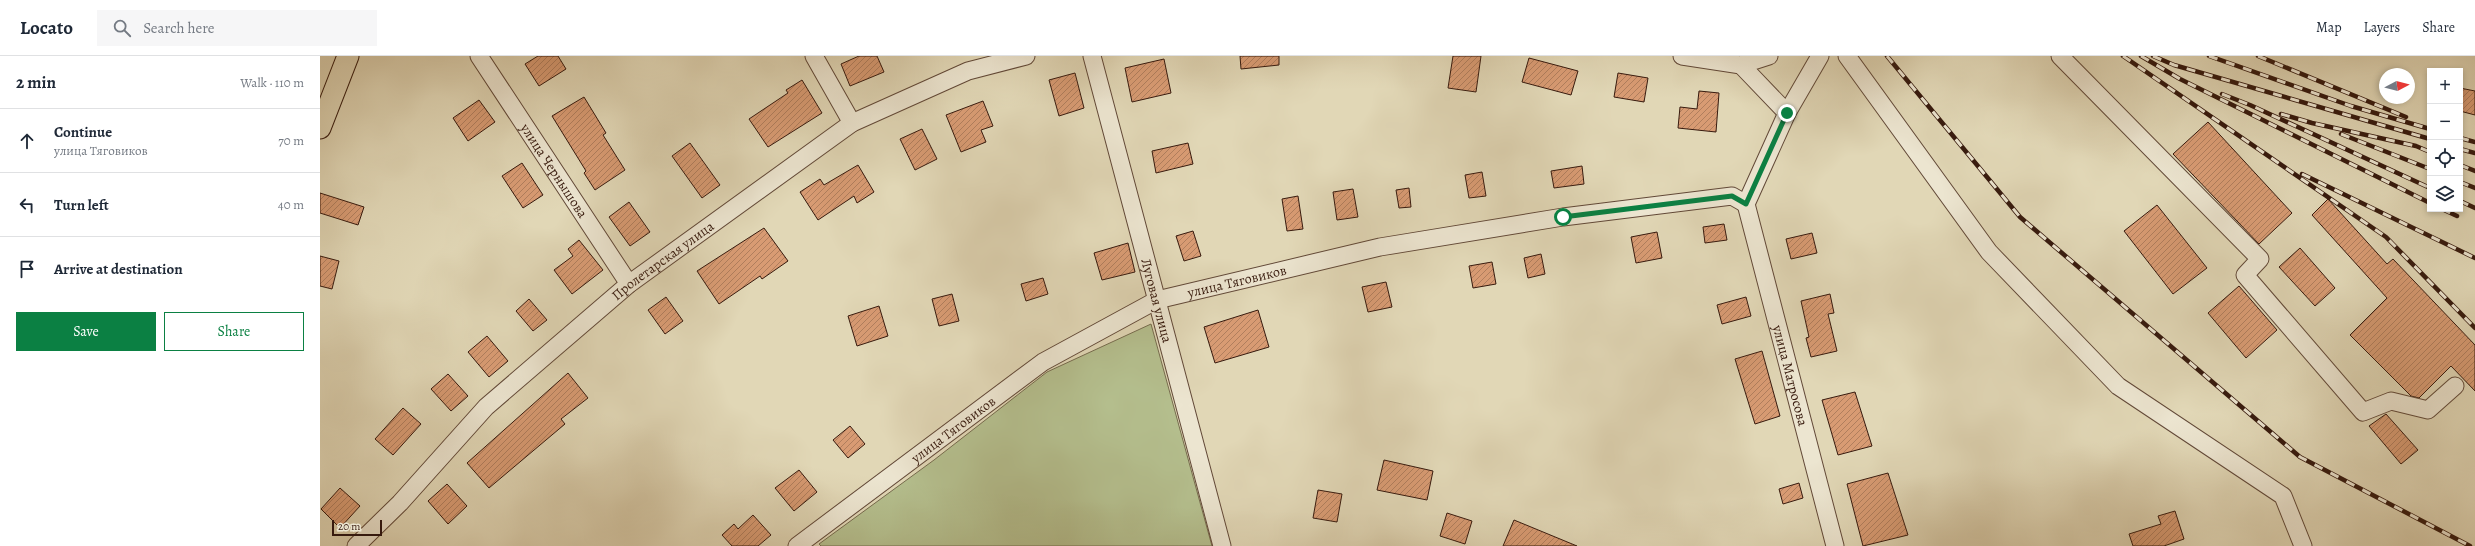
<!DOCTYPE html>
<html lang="en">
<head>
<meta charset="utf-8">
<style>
	:root { --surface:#fff; --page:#f6f6f7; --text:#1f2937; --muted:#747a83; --line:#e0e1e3; --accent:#0b8043 }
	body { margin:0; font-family:Alegreya,serif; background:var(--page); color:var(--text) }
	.controls { position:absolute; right:12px; top:12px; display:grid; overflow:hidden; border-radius:0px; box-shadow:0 2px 6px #0003 }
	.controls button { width:36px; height:36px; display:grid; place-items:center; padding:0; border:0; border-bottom:1px solid var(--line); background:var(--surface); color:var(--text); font:20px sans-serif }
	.compass { position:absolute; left:2059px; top:12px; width:36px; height:36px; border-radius:50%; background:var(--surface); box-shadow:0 2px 6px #0003; rotate:83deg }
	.scale { position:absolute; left:12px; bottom:10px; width:50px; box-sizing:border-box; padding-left:4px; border:2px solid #371a0e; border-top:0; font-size:11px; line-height:14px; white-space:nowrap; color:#371a0e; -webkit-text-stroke:3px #ece5d0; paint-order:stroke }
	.stop { position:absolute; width:12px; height:12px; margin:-9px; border:3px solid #0b8043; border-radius:50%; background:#fff }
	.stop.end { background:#0b8043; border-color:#fff; box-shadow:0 1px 4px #0008 }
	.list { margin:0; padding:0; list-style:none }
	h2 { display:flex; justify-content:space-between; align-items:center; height:52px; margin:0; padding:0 16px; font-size:17px }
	h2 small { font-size:13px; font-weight:400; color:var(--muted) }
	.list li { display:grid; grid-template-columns:26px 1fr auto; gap:12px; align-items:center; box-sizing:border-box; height:64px; padding:0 16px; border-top:1px solid var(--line) }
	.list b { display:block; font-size:15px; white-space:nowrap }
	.list p { margin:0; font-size:13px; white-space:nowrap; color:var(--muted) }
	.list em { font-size:13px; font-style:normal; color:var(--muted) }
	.actions { display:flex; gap:8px; padding:12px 16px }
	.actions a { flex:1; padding:9px 0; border:1px solid var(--accent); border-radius:0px; text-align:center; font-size:14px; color:var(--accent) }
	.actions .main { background:var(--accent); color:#fff }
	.icon { flex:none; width:22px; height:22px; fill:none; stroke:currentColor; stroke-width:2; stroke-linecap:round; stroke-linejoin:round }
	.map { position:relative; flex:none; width:2155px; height:490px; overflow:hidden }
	header { display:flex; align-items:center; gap:24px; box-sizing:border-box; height:56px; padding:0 20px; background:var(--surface); border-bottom:1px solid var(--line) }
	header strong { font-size:19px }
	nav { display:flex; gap:22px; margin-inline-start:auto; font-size:14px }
	.search { width:280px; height:36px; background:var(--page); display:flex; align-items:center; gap:10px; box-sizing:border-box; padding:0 14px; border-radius:0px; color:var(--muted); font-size:15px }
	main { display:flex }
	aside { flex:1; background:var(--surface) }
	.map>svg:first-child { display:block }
	.green { fill:#b4be8d; stroke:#766c4e }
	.building { fill:url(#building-hatch); stroke:#371a0e }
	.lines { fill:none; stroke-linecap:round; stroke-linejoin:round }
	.minor-casing { stroke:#624938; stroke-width:19 }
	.major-casing { stroke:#371a0e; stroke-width:23 }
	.minor { stroke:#ece5d0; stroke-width:17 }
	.major { stroke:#e1d7b6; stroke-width:21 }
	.rail-casing { stroke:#371a0e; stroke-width:4.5 }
	.rail { stroke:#ece5d0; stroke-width:3; stroke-dasharray:9; stroke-linecap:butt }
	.route { stroke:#0b8043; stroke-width:5 }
	.labels { text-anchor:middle; stroke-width:3; stroke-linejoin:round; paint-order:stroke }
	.street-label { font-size:14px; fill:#371a0e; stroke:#ece5d0 }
</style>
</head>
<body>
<header>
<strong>Locato</strong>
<div class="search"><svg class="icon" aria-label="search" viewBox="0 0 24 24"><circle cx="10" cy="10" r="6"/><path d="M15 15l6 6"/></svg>Search here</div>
<nav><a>Map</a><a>Layers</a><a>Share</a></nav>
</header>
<main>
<aside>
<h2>2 min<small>Walk · 110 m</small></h2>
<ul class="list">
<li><svg class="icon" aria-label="ahead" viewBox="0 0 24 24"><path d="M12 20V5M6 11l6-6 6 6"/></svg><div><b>Continue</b><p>улица Тяговиков</p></div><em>70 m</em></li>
<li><svg class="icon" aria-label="left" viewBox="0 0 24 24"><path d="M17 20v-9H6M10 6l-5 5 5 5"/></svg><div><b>Turn left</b></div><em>40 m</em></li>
<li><svg class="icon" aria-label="arrive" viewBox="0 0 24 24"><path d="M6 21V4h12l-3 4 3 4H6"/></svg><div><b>Arrive at destination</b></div></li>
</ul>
<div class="actions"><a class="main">Save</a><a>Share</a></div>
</aside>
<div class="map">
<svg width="2155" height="490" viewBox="0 0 2155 490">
	<defs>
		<pattern id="building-hatch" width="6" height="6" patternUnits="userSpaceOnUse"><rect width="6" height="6" fill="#d89b73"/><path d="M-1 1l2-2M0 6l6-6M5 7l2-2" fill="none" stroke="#b07e5d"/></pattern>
	</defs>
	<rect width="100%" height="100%" fill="#e1d7b6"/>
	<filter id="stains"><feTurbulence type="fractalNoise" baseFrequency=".005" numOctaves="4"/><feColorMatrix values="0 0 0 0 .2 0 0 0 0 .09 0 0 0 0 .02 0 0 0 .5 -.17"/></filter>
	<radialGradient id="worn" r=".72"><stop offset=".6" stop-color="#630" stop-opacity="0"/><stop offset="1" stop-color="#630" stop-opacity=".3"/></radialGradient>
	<path class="green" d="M 831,268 L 892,490 L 501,490 L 499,488 L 614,404 L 727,316 Z"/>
	<path class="building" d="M 218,0 L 238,0 L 246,13 L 219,30 L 205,8 Z
		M 539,0 L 557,0 L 564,16 L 530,30 L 521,8 Z
		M 920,0 L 959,0 L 959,9 L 921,13 Z
		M 1133,0 L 1161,0 L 1156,36 L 1128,32 Z
		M 1209,2 L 1258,15 L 1251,39 L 1202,26 Z
		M 844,3 L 851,37 L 812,46 L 805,12 Z
		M 755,17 L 764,52 L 739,60 L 729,24 Z
		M 1298,17 L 1328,22 L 1324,46 L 1294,41 Z
		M 482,24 L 502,57 L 448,91 L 429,63 L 468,37 L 466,34 Z
		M 2140,32 L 2155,35 L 2155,59 L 2140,55 Z
		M 1379,35 L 1399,37 L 1396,76 L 1358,72 L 1360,51 L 1377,53 Z
		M 264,41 L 286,77 L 283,79 L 305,114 L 275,134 L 264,117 L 266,115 L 232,60 Z
		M 159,44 L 175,66 L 148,85 L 133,62 Z
		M 663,45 L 673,70 L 661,74 L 666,86 L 641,96 L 626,59 Z
		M 1888,66 L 1972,157 L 1939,188 L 1853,98 Z
		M 602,73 L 617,103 L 595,114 L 580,83 Z
		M 370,87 L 400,129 L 382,142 L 352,100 Z
		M 868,87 L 873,108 L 836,117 L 832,95 Z
		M 202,107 L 223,139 L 203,152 L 182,120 Z
		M 538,109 L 554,136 L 537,147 L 534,140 L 498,164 L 480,136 L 500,123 L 504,129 Z
		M 1262,110 L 1264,128 L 1234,132 L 1231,115 Z
		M 1162,116 L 1166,140 L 1149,142 L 1145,119 Z
		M 1089,132 L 1091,151 L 1079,152 L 1076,134 Z
		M 1033,133 L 1038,161 L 1017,164 L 1013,136 Z
		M 0,137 L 44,151 L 38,169 L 0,157 Z
		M 978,140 L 983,173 L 967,175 L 962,143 Z
		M 2008,143 L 2067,208 L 2073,203 L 2155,289 L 2155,335 L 2131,310 L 2099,342 L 2091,340 L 2030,279 L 2067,242 L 1992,159 Z
		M 309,146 L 330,176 L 310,190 L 289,161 Z
		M 1837,149 L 1887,212 L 1853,238 L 1804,175 Z
		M 1404,168 L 1407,184 L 1385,187 L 1383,171 Z
		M 444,172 L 468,205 L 442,223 L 440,220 L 399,248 L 377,215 Z
		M 873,175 L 881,200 L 864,205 L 856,180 Z
		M 1337,176 L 1342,202 L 1316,207 L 1311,181 Z
		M 1492,177 L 1497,197 L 1471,203 L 1466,183 Z
		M 259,184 L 283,214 L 252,238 L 234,214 L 253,200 L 248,193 Z
		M 808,187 L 815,216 L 782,224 L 774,197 Z
		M 1980,192 L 2015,232 L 1995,250 L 1959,211 Z
		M 1221,198 L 1225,218 L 1208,222 L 1204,202 Z
		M 0,200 L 19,205 L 12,233 L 0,230 Z
		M 1172,206 L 1176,228 L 1153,232 L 1149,210 Z
		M 723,222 L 728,238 L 706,245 L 701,228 Z
		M 1066,226 L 1072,251 L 1048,256 L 1042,231 Z
		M 1919,230 L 1957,274 L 1926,302 L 1888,257 Z
		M 632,238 L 639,265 L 619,270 L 612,243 Z
		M 1510,238 L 1514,257 L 1508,258 L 1517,295 L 1491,301 L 1486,282 L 1489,281 L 1481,245 Z
		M 346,241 L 363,265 L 345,278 L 328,254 Z
		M 1426,241 L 1431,260 L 1402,268 L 1397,249 Z
		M 209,243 L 227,264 L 213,275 L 196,255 Z
		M 559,250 L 568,280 L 537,290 L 528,260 Z
		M 938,254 L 949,291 L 895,307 L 884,271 Z
		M 167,280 L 188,305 L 169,321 L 148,296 Z
		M 1442,295 L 1460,360 L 1435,368 L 1415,303 Z
		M 248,317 L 268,342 L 241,363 L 245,368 L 169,432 L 147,407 Z
		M 128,318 L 148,340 L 131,355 L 111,333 Z
		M 1535,336 L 1552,390 L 1518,399 L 1502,344 Z
		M 83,352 L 101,368 L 73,399 L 55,383 Z
		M 2066,358 L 2098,394 L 2081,408 L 2049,370 Z
		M 530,370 L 545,388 L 528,402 L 513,384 Z
		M 1064,404 L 1113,415 L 1107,444 L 1057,434 Z
		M 479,414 L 497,436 L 474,455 L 455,432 Z
		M 1568,417 L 1588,479 L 1543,490 L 1527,428 Z
		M 1479,427 L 1483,442 L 1463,448 L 1459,433 Z
		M 127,428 L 147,450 L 128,468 L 108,445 Z
		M 20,432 L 40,450 L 20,472 L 1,453 Z
		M 998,434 L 1022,438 L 1017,466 L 993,462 Z
		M 1855,455 L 1864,483 L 1844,490 L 1813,490 L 1809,478 L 1841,468 L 1838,460 Z
		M 1127,457 L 1152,465 L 1145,488 L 1120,480 Z
		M 433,459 L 451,479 L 438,490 L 412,490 L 402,479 L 414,468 L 418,473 Z
		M 1194,464 L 1257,490 L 1183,490 Z"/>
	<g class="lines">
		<defs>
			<g id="minor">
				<path id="s1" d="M 159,0 L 309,228"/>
				<path d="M 494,0 L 532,67"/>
				<path id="s2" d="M 772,0 L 902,490"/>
				<path d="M 1362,0 L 1421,9 L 1449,0"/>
				<path d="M 1527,0 L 1669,196 L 1798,330 L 1963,440 L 1983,490"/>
				<path d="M 1740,0 L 1940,203 L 1925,219 L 2043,356 L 2071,345 L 2108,354 L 2135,330"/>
				<path d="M 1421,9 L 1467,57 L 1426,148"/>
				<path d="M 1467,57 L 1500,0"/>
				<path id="s3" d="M 1426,148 L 1515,490"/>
				<path id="s4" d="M 36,490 L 80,447 L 166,351 L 309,228 L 532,67 L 648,15 L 706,0"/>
				<path id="s5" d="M 477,490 L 723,306 L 837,244 L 1060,191 L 1243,161 L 1412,140 L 1426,148"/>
			</g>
			<path id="major" d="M 0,72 L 28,0"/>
		</defs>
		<use href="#minor" class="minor-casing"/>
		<use href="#major" class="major-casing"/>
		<use href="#minor" class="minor"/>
		<use href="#major" class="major"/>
		<defs>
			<path id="rail" d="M 1567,0 L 1700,161 L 1980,401 L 2150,490
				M 1803,0 L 2066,181 L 2155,272
				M 1821,0 L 1860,23 L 2110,147
				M 1833,0 L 1854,9 L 2110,83
				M 1889,0 L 2031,50 L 2110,73
				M 1938,0 L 2086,61
				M 1902,38 L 1930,49 L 2110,132
				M 1961,58 L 1992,67 L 2096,90 L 2110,96
				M 2021,78 L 2110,113
				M 2140,82 L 2155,86
				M 2140,93 L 2155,97
				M 2140,109 L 2155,115
				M 1982,118 L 2155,202
				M 2140,126 L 2155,132
				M 2140,145 L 2155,152
				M 2122,153 L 2137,160"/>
		</defs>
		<use href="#rail" class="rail-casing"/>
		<use href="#rail" class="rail"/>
	</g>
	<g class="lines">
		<path class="route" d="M 1243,161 L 1412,140 L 1426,148 L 1467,57"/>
	</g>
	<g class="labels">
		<g class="street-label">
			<text dy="5" stroke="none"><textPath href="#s1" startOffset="137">улица Чернышова</textPath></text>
			<text dy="5" stroke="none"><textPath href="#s4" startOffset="420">Пролетарская улица</textPath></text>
			<text dy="5" stroke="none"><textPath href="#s5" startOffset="519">улица Тяговиков</textPath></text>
			<text dy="5" stroke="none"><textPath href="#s2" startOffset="253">Луговая улица</textPath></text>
			<text dy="5" stroke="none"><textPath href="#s3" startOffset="177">улица Матросова</textPath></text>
			<text dy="5" stroke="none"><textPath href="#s5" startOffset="195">улица Тяговиков</textPath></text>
		</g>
	</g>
	<rect width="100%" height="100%" filter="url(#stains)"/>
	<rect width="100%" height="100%" fill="url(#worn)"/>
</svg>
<div class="controls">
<button>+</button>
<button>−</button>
<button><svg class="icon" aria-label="locate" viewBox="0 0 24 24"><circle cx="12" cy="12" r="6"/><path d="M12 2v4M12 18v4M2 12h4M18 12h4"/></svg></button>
<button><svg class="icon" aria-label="layers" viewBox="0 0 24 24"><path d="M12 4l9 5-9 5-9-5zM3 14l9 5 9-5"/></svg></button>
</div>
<svg class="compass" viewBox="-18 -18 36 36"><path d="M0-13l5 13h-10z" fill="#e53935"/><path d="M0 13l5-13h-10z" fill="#747a83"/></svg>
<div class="scale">20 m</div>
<div class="stop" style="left:1243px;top:161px"></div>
<div class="stop end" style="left:1467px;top:57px"></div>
</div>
</main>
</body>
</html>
